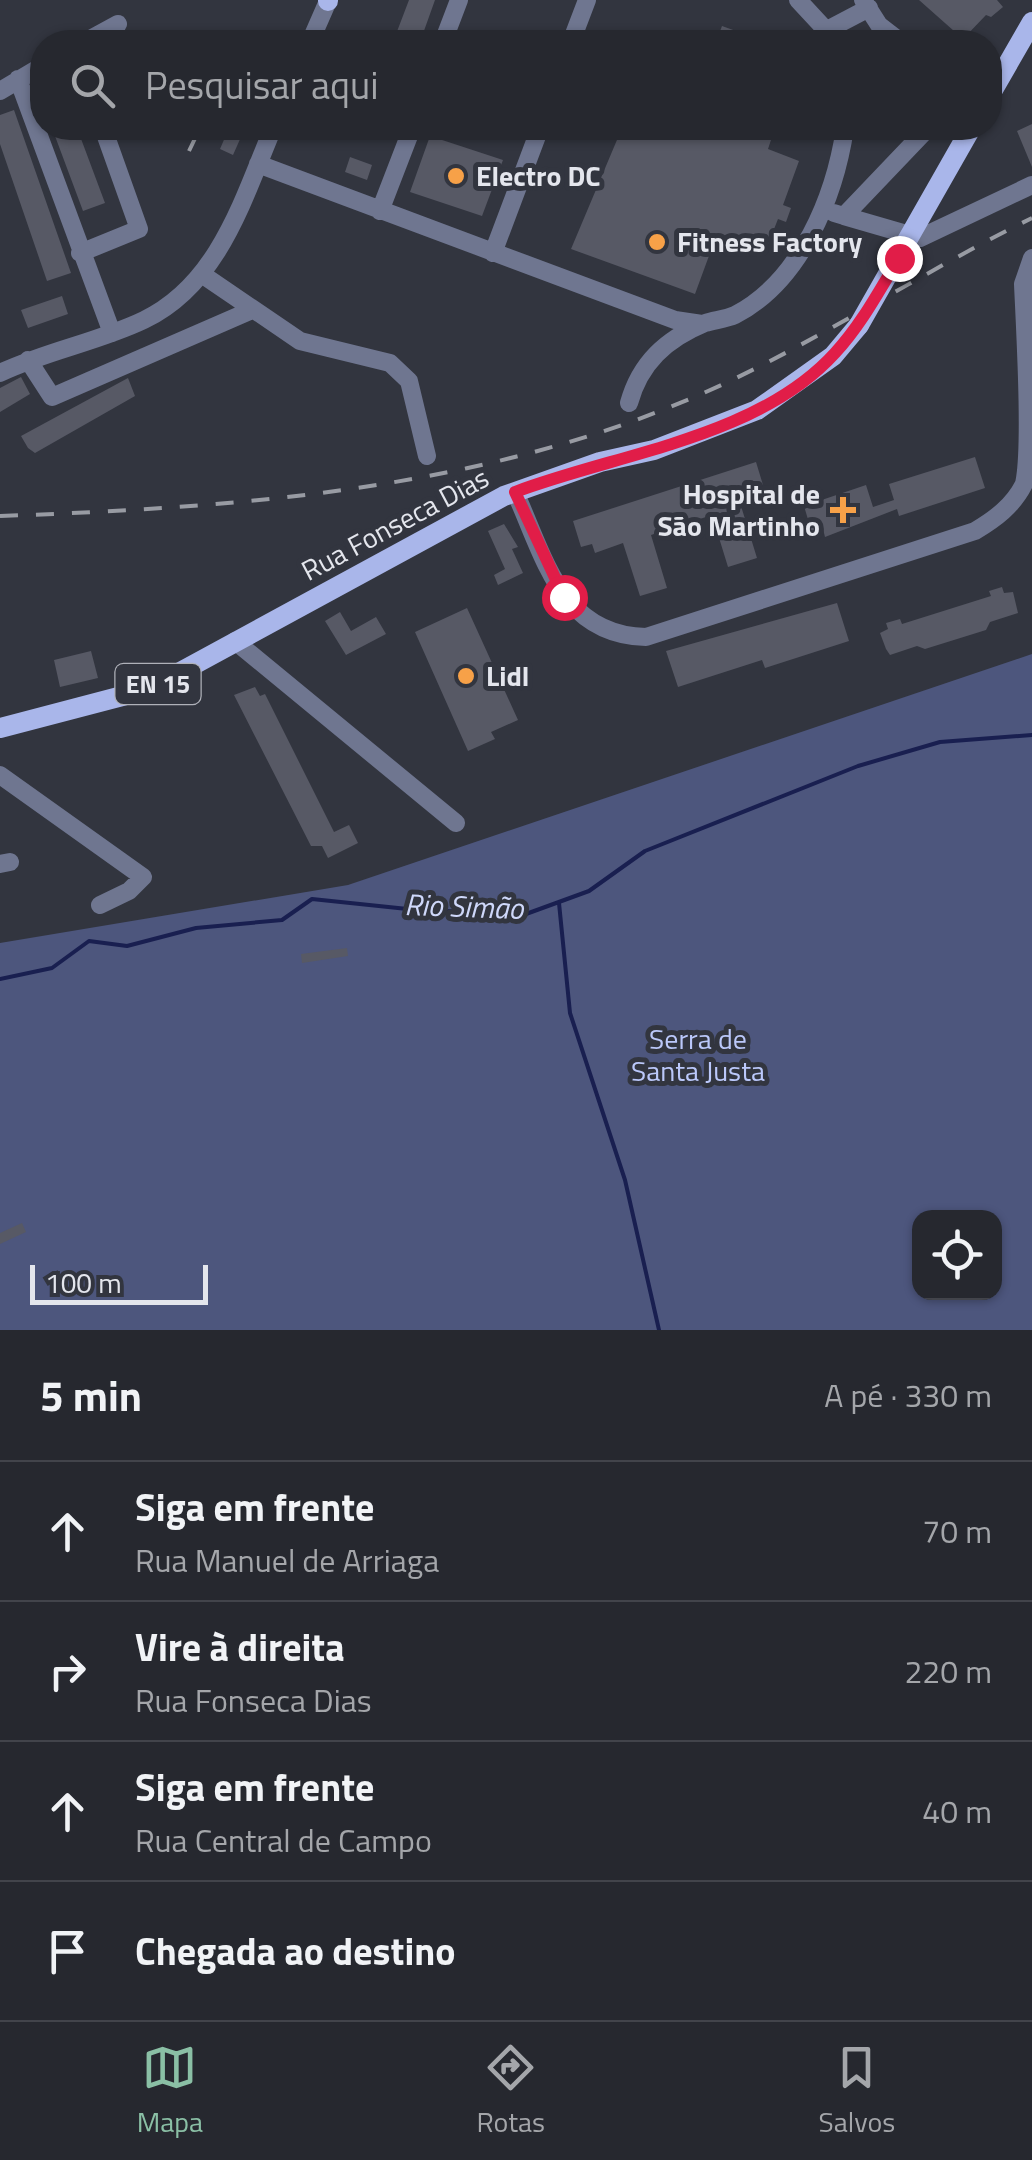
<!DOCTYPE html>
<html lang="pt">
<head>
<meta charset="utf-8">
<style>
	:root { --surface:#26282f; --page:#2e3037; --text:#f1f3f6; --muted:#a4a6aa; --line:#42444b; --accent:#8abfa5 }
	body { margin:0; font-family:"Titillium Web",sans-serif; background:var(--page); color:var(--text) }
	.controls { position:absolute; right:30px; bottom:30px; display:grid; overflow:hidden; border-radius:20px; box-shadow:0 2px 8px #0004 }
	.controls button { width:90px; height:90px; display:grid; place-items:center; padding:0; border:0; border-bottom:2px solid var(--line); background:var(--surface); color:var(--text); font:50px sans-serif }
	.scale { position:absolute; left:30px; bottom:25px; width:178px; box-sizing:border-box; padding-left:10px; border:5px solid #e4e6ed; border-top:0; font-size:28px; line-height:35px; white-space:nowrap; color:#e4e6ed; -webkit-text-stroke:8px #32353f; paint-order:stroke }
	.stop { position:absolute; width:30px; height:30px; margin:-22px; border:8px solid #e11d48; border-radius:50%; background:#fff }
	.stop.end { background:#e11d48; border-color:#fff; box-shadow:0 2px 10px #0008 }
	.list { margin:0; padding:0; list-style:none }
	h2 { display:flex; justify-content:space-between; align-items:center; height:130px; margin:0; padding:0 40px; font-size:42px }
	h2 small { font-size:32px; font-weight:400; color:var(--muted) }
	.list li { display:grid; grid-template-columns:65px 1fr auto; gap:30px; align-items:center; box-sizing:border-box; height:140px; padding:0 40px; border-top:2px solid var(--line) }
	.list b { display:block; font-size:38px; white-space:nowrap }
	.list p { margin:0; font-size:32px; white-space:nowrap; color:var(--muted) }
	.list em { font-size:32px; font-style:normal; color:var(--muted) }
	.icon { flex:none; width:55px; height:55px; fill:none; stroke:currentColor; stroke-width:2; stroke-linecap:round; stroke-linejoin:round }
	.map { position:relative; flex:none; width:1032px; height:1330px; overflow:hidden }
	.search { position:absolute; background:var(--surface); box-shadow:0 2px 8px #0004; left:30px; right:30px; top:30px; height:110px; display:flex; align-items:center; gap:25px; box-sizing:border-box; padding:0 35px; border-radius:40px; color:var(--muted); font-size:38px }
	.sheet { height:690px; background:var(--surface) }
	nav { display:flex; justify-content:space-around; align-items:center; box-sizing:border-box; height:140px; border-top:2px solid var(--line); background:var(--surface); font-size:28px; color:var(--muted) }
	nav a { display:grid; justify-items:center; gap:5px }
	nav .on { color:var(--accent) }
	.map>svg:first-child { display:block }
	.green { fill:#4d567d; fill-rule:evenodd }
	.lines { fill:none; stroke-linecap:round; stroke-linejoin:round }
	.stream { stroke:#191f50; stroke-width:4 }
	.building { fill:#575965 }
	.minor { stroke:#6f7690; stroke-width:18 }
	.major { stroke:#a9b6ea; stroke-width:20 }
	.rail { stroke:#989ba3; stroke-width:4; stroke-dasharray:18 18; stroke-linecap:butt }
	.major-bridge { stroke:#a9b6ea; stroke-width:20 }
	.route { stroke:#e11d48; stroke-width:12 }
	.poi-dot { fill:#f7a148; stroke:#32353f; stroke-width:4 }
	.labels { text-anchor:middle; stroke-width:10; stroke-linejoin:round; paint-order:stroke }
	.shield { fill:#32353f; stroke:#afb1b9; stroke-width:2.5 }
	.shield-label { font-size:25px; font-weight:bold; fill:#e4e6ed }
	.poi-label { font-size:28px; font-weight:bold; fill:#e4e6ed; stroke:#32353f; text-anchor:start }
	.street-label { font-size:28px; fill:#e4e6ed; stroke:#32353f }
	.park-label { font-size:28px; fill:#bbc8fa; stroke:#32353f }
	.water-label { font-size:30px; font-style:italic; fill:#cfd8fa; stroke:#32353f }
</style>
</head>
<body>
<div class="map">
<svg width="1032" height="1330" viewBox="0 0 1032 1330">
	<rect width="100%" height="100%" fill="#32353f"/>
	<path class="green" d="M 1032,654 L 1032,1330 L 0,1330 L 0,943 L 348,885 ZM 920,1218 L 994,1218 L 994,1292 L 920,1292 Z"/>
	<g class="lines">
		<path class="stream" d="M 559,903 L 570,1013 L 625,1180 L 659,1330
			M 0,979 L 52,968 L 89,941 L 127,946 L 196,928 L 282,920 L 312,899 L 417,910 L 526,914 L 589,891 L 645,851 L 858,766 L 940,742 L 1032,735"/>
	</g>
	<path class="building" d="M 409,0 L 435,0 L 420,42 L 393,42 Z
		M 919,0 L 997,0 L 1003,7 L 991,17 L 986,15 L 963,39 Z
		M 722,26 L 764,41 L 764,42 L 716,42 Z
		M 14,110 L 71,273 L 47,281 L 0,144 L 0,115 Z
		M 1032,124 L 1032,167 L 1017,131 Z
		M 52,128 L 77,128 L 105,203 L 83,211 Z
		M 229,128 L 245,128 L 233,155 L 220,149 Z
		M 622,128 L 657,128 L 682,137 L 685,128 L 775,128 L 768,149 L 799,161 L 783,205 L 791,208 L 786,222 L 778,219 L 765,252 L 717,234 L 695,294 L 571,249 Z
		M 430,136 L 503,160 L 482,216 L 410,192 Z
		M 350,157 L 372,165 L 367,180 L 345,172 Z
		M 62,296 L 68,314 L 28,328 L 21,310 Z
		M 21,377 L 30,394 L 0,412 L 0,388 Z
		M 128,378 L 135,396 L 35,453 L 28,448 L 21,436 Z
		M 975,457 L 985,488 L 899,516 L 897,509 L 825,537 L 823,529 L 812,533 L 804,506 L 866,485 L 873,507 L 894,500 L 889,484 Z
		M 756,462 L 767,498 L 741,506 L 757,558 L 728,567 L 712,515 L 651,535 L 667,588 L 640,596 L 623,543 L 595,553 L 592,544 L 581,547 L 573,521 Z
		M 504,524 L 518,547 L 512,549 L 523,573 L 498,585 L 494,575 L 505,569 L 488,531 Z
		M 1002,587 L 1004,593 L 1013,592 L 1018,613 L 990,622 L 986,630 L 925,649 L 917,646 L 890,655 L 886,649 L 880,633 L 888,629 L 886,623 L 900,619 L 902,624 L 991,596 L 989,591 Z
		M 837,603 L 849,641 L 765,668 L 762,660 L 678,687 L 666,651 Z
		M 467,608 L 518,720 L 491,732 L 495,739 L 468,751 L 415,632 Z
		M 340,612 L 351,631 L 376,617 L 386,634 L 346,655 L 325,621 Z
		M 91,651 L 98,678 L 60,687 L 54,660 Z
		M 255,687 L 260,696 L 265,694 L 334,832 L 349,825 L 358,843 L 328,858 L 322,846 L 311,846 L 234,695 Z
		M 347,948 L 348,956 L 302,963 L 301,954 Z
		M 22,1223 L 26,1232 L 0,1244 L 0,1233 Z"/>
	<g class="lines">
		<path class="minor" d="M 798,0 L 837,42
			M 863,0 L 879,25 L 901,42
			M 829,29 L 869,8
			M 85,42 L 118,24
			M 310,42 L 328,1
			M 443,42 L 459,0
			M 571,42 L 587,0
			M 18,79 L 112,333
			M 0,91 L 42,66
			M 258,164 L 675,320 L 702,324
			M 380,211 L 412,128
			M 834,213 L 844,216 L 928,128
			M 844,216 L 920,238 L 1032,185
			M 80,253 L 139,229 L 103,128
			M 493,253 L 540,128
			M 203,275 L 300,341 L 390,363 L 409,381 L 427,456
			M 28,360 L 52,397 L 252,310
			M 0,373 C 46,351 98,342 144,320 C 219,284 243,199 273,128
			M 629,403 C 640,363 666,339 705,323 C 715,320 726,319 735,315 C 801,281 835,196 845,128
			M 515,492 C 545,558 561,635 646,637 L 975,531 C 995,519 1013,506 1024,484 C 1032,448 1025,329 1023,284 L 1032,258
			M 235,641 L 456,823
			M 0,775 L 143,877 L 129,891 L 100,905
			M 0,864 L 10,862"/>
		<path class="major" d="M 328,1 L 328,0
			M 990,95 L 1032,22
			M 0,728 L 149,689 L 504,496 L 600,462 L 654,450 L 757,410 L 833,356 L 859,325"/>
		<path class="rail" d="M 189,151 L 200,128
			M 0,516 C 250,507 502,489 732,380 C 834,331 930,268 1032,218"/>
		<path class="major-bridge" d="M 859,325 L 970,130"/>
	</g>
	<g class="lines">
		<path class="route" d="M 564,597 L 515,492 C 618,453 758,438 835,353 C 861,325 879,291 899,258"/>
	</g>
	<g class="poi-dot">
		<circle cx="456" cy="176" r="10"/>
		<circle cx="657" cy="242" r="10"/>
		<path d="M838 495h10v10h10v10h-10v10h-10v-10h-10v-10h10z"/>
		<circle cx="466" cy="676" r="10"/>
	</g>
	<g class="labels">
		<rect class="shield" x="115.5" y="664" width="85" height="40" rx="8"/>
		<g class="shield-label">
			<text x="158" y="693">EN 15</text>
		</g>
		<g class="poi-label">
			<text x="476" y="186">Electro DC</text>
			<text x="677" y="252">Fitness Factory</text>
			<text x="820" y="504" text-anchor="end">Hospital de<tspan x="820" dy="32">São Martinho</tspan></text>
			<text x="486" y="686">Lidl</text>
		</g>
		<g class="street-label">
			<text transform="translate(395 524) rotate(-28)" y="10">Rua Fonseca Dias</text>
		</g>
		<g class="park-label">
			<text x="698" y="1049">Serra de<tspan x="698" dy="32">Santa Justa</tspan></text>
		</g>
		<g class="water-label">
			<text transform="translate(464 907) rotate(2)" y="10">Rio Simão</text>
		</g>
	</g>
</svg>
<div class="controls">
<button><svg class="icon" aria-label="locate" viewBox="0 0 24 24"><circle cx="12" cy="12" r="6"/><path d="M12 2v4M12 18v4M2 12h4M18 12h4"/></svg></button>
</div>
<div class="scale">100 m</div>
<div class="stop" style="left:564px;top:597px"></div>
<div class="stop end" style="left:899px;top:258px"></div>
<div class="search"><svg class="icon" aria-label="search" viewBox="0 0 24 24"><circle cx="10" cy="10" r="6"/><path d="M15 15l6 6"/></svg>Pesquisar aqui</div>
</div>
<section class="sheet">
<h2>5 min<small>A pé · 330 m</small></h2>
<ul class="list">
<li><svg class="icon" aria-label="ahead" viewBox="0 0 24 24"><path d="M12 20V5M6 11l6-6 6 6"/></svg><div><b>Siga em frente</b><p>Rua Manuel de Arriaga</p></div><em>70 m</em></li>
<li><svg class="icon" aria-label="right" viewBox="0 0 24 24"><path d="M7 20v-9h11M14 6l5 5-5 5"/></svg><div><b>Vire à direita</b><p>Rua Fonseca Dias</p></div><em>220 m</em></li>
<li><svg class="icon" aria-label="ahead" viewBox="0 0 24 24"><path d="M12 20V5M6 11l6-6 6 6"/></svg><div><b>Siga em frente</b><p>Rua Central de Campo</p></div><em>40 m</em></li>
<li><svg class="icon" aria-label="arrive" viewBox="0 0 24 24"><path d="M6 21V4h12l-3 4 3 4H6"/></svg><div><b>Chegada ao destino</b></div></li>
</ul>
</section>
<nav>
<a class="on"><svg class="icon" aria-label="map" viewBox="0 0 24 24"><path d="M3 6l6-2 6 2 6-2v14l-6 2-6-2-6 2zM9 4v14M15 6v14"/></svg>Mapa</a>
<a><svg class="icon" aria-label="directions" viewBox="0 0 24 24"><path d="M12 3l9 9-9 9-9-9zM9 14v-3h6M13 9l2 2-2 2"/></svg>Rotas</a>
<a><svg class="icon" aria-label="saved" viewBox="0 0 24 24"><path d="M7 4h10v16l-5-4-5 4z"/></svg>Salvos</a>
</nav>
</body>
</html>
